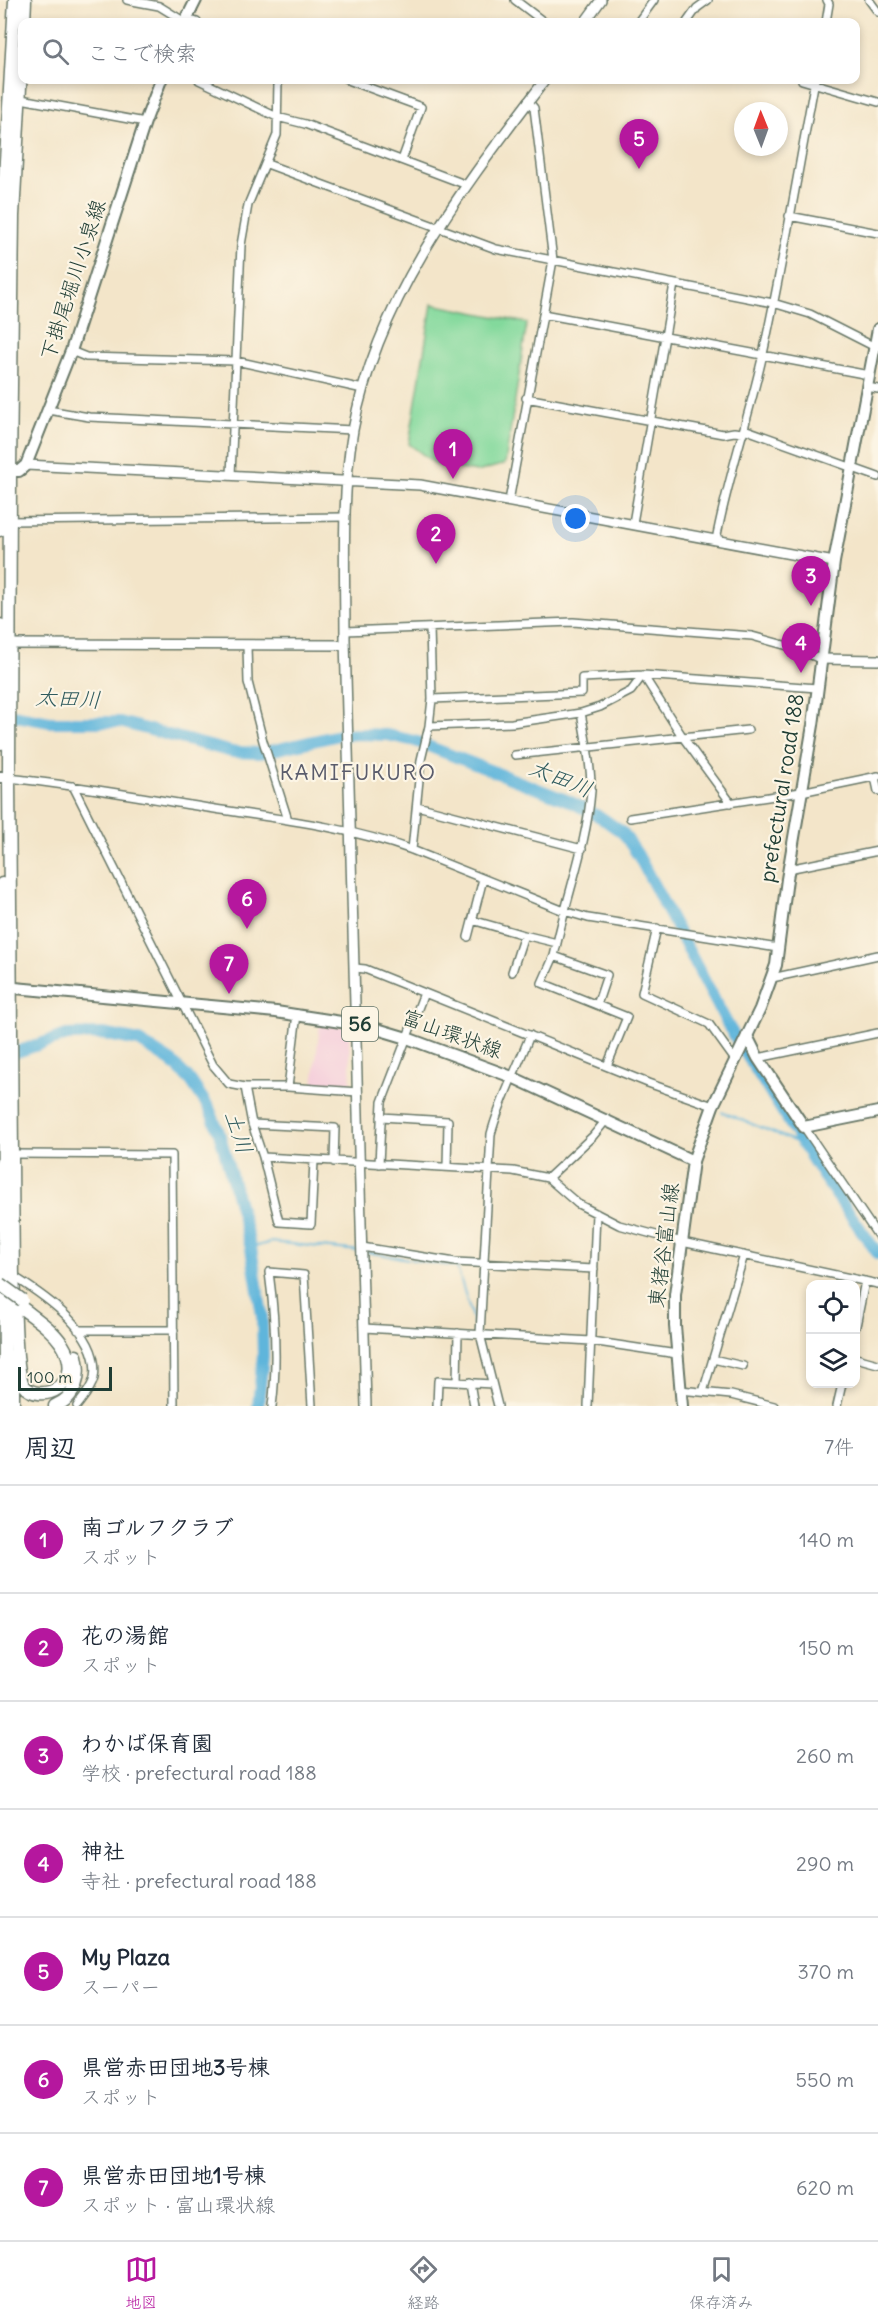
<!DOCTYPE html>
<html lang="ja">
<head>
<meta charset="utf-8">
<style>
	:root { --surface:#fff; --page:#f2f2f3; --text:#1f2937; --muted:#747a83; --line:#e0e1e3; --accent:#b5179e }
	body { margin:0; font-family:Delius,"Klee One",sans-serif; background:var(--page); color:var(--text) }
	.controls { position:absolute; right:18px; bottom:18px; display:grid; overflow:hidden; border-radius:12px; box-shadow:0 3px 9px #0003 }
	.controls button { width:54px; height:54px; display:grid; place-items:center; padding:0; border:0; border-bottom:2px solid var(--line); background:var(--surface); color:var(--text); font:30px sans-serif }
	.compass { position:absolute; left:734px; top:102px; width:54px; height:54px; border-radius:50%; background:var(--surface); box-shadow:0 3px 9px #0003; rotate:359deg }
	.scale { position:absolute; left:18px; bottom:15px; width:94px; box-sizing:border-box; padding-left:6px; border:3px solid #1f3d34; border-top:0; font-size:16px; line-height:21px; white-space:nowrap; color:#1f3d34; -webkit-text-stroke:4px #fcf5e5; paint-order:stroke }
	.you { position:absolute; left:576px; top:519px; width:21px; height:21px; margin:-15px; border:4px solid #fff; border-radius:50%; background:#1a73e8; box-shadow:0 0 0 9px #1a73e833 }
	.badge { display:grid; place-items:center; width:39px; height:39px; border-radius:50%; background:var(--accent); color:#fff; font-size:20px; font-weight:700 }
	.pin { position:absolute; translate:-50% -50px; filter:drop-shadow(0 2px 3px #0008) }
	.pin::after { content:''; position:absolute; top:32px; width:21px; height:18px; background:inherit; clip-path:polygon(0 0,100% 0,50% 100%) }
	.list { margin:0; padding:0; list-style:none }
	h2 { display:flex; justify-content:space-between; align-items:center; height:78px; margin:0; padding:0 24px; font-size:26px }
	h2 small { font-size:20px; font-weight:400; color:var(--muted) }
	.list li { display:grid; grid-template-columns:39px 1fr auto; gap:18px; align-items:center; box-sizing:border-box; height:108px; padding:0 24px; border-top:2px solid var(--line) }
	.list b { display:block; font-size:22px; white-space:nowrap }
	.list p { margin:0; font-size:20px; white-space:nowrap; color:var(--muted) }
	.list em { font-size:20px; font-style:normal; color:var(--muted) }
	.icon { flex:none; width:33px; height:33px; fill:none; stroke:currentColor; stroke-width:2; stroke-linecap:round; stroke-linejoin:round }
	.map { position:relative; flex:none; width:878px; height:1406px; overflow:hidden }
	.search { position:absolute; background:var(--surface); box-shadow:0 3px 9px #0003; left:18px; right:18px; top:18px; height:66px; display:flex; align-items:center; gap:15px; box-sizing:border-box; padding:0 21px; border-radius:12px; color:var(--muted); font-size:22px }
	.sheet { height:834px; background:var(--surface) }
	nav { display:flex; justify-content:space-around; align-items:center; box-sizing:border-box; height:84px; border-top:2px solid var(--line); background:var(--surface); font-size:16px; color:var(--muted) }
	nav a { display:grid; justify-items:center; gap:3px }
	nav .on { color:var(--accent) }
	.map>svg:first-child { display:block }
	.built { fill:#f5cfdb }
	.green { fill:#83d99c; stroke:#518b68; stroke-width:1.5 }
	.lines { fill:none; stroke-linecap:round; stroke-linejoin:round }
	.stream { stroke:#5eb5db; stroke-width:2 }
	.river { stroke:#5eb5db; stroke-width:12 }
	.minor-casing { stroke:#697868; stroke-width:10 }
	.tertiary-casing { stroke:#697868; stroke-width:12 }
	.secondary-casing { stroke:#697868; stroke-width:14 }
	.primary-casing { stroke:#697868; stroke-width:14 }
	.trunk-casing { stroke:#697868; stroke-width:15 }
	.motorway-casing { stroke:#697868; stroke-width:15 }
	.minor { stroke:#fff; stroke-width:7 }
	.tertiary { stroke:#fff; stroke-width:9 }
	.secondary { stroke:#fff; stroke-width:10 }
	.primary { stroke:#fff; stroke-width:10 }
	.trunk { stroke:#fff; stroke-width:12 }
	.motorway { stroke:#fff; stroke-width:12 }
	.motorway-bridge-casing { stroke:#697868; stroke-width:15; stroke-linecap:butt }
	.motorway-bridge { stroke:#fff; stroke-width:12 }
	.labels { text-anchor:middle; stroke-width:4.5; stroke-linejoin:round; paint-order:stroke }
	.shield { fill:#fcf5e5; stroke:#617469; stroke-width:1.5 }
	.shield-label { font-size:20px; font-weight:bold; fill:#1f3d34 }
	.street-label { font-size:21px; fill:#1f3d34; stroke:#fcf5e5 }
	.water-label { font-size:22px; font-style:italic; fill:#2f5b5e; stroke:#fcf5e5 }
	.neighbourhood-label { font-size:22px; letter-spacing:1.5px; fill:#5a5c6c; stroke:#fcf5e5 }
</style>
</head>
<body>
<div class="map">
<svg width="878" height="1406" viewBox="0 0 878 1406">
	<rect width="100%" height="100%" fill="#fcf5e5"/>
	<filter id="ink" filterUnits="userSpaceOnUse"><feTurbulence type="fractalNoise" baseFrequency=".0167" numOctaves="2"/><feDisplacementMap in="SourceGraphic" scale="12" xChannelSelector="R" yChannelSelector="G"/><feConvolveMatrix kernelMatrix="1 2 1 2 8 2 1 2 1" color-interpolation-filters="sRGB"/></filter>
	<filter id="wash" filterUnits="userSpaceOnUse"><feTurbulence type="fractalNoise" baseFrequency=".008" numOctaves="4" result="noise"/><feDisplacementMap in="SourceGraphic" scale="24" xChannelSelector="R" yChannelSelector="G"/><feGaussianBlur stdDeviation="1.35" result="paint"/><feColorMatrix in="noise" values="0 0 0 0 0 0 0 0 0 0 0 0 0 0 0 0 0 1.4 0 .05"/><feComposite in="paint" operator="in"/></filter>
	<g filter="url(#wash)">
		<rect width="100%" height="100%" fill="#f3e5c9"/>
		<path class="built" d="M 320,1022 L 345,1027 L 349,1035 L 351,1089 L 313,1088 Z"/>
		<path class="green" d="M 432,304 L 527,323 L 505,464 L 477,472 L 437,465 L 409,444 Z"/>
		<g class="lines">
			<path class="stream" d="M 722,1112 L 804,1145
				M 251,1248 L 271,1242 L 360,1251
				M 366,1252 L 457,1267 L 477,1334
				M 478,1340 L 485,1366"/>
			<path class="river" d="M 1,713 L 50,722 L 120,722 L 232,752 L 261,753 L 339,735 L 361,734 L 387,735 L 415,741 L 569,801 L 602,818 L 623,833 L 638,855 L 729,1027 L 823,1176 L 878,1254
				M 2,1057 L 67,1035 L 103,1034 L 139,1041 L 172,1062 L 191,1081 L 209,1108 L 219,1132 L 251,1248 L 262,1315 L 263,1356 L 258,1406"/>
		</g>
	</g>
	<g filter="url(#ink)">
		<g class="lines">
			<defs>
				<path id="minor" d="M 127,0 L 159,6 L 185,22
					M 515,0 L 544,22
					M 869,0 L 878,12
					M 187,19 L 197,22
					M 638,22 L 654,0
					M 687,22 L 697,8 L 708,0
					M 826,22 L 829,4 L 827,0
					M 199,80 L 277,117 L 305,124 L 467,185
					M 348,80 L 421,107 L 402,160
					M 802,80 L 878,102
					M 21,99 L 145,122
					M 267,164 L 496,249 L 773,303 L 810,314 L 875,347
					M 789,216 L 878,233
					M 543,314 L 869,375
					M 71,351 L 86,357 L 236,361 L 363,389
					M 867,387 L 878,389
					M 526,398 L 723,434 L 734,432 L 743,433
					M 48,410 L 89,417 L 353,430
					M 744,429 L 878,477
					M 231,475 L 241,245 L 248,205 L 277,135 L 278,80
					M 509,501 L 553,260 L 534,108 L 528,101
					M 10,521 L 344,517
					M 633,523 L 674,284
					M 716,540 C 728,477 749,417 763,354 C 783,263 798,171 815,80
					M 345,631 L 573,622 L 752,636 L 795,648 L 820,659
					M 247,646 L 248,682 L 263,741 L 288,820
					M 432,699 L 582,693 L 582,678 L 643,675 L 817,688
					M 581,713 L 600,707 L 631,691 L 643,675 L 682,736 L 731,803
					M 429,726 L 432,699 L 430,628
					M 515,755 L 748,730
					M 875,777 L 878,791
					M 8,778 C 77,785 146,798 215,809 C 281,819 349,827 412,850 L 564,911 L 588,918 L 778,948
					M 73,786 L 213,1065 L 229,1084 L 245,1087 L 252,1124 L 263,1157 L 513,1171 L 548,1178 L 578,1204 L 619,1225 L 682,1242 L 878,1284
					M 417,806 L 582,849
					M 630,818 L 801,792 L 878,776
					M 412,850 L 421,760 L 429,726 L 512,723 L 581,713 C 585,734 592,770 591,791 C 587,843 568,892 557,943
					M 788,869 L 878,851
					M 472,920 L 524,935
					M 657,928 L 642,993 L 709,1024 L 735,1060
					M 468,937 L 483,879
					M 355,968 L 365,969 L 648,1083 L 713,1106
					M 512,972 L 524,935 L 557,943 L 554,956
					M 772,978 L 878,955
					M 597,1005 L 607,975 L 554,956 L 542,983 L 627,1017 L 607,1066
					M 758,1058 L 878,1033
					M 245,1087 L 288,1087 L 297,1014
					M 288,1087 L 358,1092
					M 381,1117 L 448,1121 L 447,1167
					M 252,1124 L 335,1128 L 334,1162
					M 804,1127 L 878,1236
					M 12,1154 L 172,1155 L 174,1406
					M 263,1157 L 279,1222 L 311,1224 L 314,1161
					M 379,1164 L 382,1102 L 424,993
					M 548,1178 L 593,1136 L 607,1119
					M 362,1247 L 455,1262 L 594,1269
					M 13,1276 C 45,1296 102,1334 94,1378 C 92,1388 83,1398 77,1406
					M 856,1326 L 865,1281
					M 364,1328 L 591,1341 L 677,1354
					M 78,1330 L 174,1330
					M 856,1358 L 878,1364
					M 713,1359 L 743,1366
					M 457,1382 L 458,1333
					M 470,1382 L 474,1406
					M 680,1390 L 731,1395 L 774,1406
					M 703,1392 L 744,1255
					M 272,1406 C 278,1361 275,1317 269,1272 L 304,1275 L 312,1406
					M 437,1406 L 438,1381 L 492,1384
					M 498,1406 L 480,1334 L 491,1134 C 500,1100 517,1069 530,1035
					M 588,1406 L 596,1213
					M 837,1406 L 842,1384"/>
				<path id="tertiary" d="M 585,22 L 601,0
					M 26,465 L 420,485 L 834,562
					M 3,644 L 345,645
					M 820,659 L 878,660
					M 366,1406 L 345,639 C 345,569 341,499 353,430 C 378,295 464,187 545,80"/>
				<path id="secondary" d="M 185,22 L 196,0
					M 4,471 L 19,471 L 26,465 L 71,351 L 145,122 L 161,80
					M 747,1036 L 760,1009 L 776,965 L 787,879 L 813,725 L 834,562 L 878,329
					M 682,1406 L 675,1326 L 675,1295 L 693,1161"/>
				<path id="primary" d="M 0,777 L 2,777
					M 4,987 L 276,1012 L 367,1026 L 407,1038 L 512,1077 L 693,1161 L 713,1106 L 747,1036
					M 747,1036 L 758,1058 L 804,1127 L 878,1112"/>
				<path id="trunk" d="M 24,22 L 25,0
					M 0,530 L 3,214 L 15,0
					M 0,625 L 1,743
					M 2,884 L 5,1370
					M 13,1285 L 9,778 L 10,471 L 13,216 L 22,50
					M 13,1356 L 13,1406"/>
				<path id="motorway" d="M 0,1195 L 2,1162
					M 13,1276 C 15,1301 14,1366 23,1385 C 40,1406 88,1385 62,1344 C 52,1329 36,1319 22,1308
					M 0,1366 L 4,1406
					M 55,1406 C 76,1397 81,1377 76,1356"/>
			</defs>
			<use href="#minor" class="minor-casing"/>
			<use href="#tertiary" class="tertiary-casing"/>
			<use href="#secondary" class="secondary-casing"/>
			<use href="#primary" class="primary-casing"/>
			<use href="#trunk" class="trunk-casing"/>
			<use href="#motorway" class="motorway-casing"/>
			<use href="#minor" class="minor"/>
			<use href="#tertiary" class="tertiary"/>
			<use href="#secondary" class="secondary"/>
			<use href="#primary" class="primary"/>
			<use href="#trunk" class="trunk"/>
			<use href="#motorway" class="motorway"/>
			<defs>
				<path id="motorway-bridge" d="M 0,1284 L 22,1300"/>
			</defs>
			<use href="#motorway-bridge" class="motorway-bridge-casing"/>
			<use href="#motorway-bridge" class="motorway-bridge"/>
		</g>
	</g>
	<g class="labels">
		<rect class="shield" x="342" y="1007" width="36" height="34" rx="4.5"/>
		<g class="shield-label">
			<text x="360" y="1031">56</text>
		</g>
		<g class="street-label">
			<text transform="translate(73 280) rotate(-72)" y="7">下掛尾堀川小泉線</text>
			<text transform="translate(782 788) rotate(-81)" y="7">prefectural road 188</text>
			<text transform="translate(452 1034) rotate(20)" y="7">富山環状線</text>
			<text transform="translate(664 1245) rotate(-83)" y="7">東猪谷富山線</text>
		</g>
		<g class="water-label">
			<text transform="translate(68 698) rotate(3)" y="8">太田川</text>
			<text transform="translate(561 778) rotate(22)" y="8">太田川</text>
			<text transform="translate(239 1132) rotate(72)" y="8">土川</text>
		</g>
		<g class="neighbourhood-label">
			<text x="358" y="780">KAMIFUKURO</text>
		</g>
	</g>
</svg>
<div class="controls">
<button><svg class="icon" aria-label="locate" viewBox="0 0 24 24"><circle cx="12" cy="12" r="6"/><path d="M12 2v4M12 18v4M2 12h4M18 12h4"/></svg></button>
<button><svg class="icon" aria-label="layers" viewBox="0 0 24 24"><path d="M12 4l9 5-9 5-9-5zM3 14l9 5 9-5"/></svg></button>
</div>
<svg class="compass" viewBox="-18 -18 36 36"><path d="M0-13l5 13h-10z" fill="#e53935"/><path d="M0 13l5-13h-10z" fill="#747a83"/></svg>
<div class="scale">100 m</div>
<div class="you"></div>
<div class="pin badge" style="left:453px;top:479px">1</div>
<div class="pin badge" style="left:436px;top:564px">2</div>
<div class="pin badge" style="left:811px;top:606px">3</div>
<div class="pin badge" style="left:801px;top:673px">4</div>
<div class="pin badge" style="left:639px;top:169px">5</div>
<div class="pin badge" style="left:247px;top:929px">6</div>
<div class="pin badge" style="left:229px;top:994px">7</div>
<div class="search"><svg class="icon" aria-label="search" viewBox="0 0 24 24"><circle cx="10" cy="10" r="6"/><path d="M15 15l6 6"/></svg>ここで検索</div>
</div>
<section class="sheet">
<h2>周辺<small>7件</small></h2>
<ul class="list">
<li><span class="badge">1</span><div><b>南ゴルフクラブ</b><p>スポット</p></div><em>140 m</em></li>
<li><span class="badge">2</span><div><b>花の湯館</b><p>スポット</p></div><em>150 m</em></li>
<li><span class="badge">3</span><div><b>わかば保育園</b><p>学校 · prefectural road 188</p></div><em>260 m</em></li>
<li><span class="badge">4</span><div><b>神社</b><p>寺社 · prefectural road 188</p></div><em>290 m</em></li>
<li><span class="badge">5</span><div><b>My Plaza</b><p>スーパー</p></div><em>370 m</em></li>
<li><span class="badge">6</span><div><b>県営赤田団地3号棟</b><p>スポット</p></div><em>550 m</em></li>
<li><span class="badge">7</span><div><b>県営赤田団地1号棟</b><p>スポット · 富山環状線</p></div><em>620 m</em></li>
</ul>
</section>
<nav>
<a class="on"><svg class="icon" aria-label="map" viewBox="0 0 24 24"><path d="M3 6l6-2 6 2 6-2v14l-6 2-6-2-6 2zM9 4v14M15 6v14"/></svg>地図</a>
<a><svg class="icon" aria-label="directions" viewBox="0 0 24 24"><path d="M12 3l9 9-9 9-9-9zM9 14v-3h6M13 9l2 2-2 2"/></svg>経路</a>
<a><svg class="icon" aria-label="saved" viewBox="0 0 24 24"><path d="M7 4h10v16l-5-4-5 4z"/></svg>保存済み</a>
</nav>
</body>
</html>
